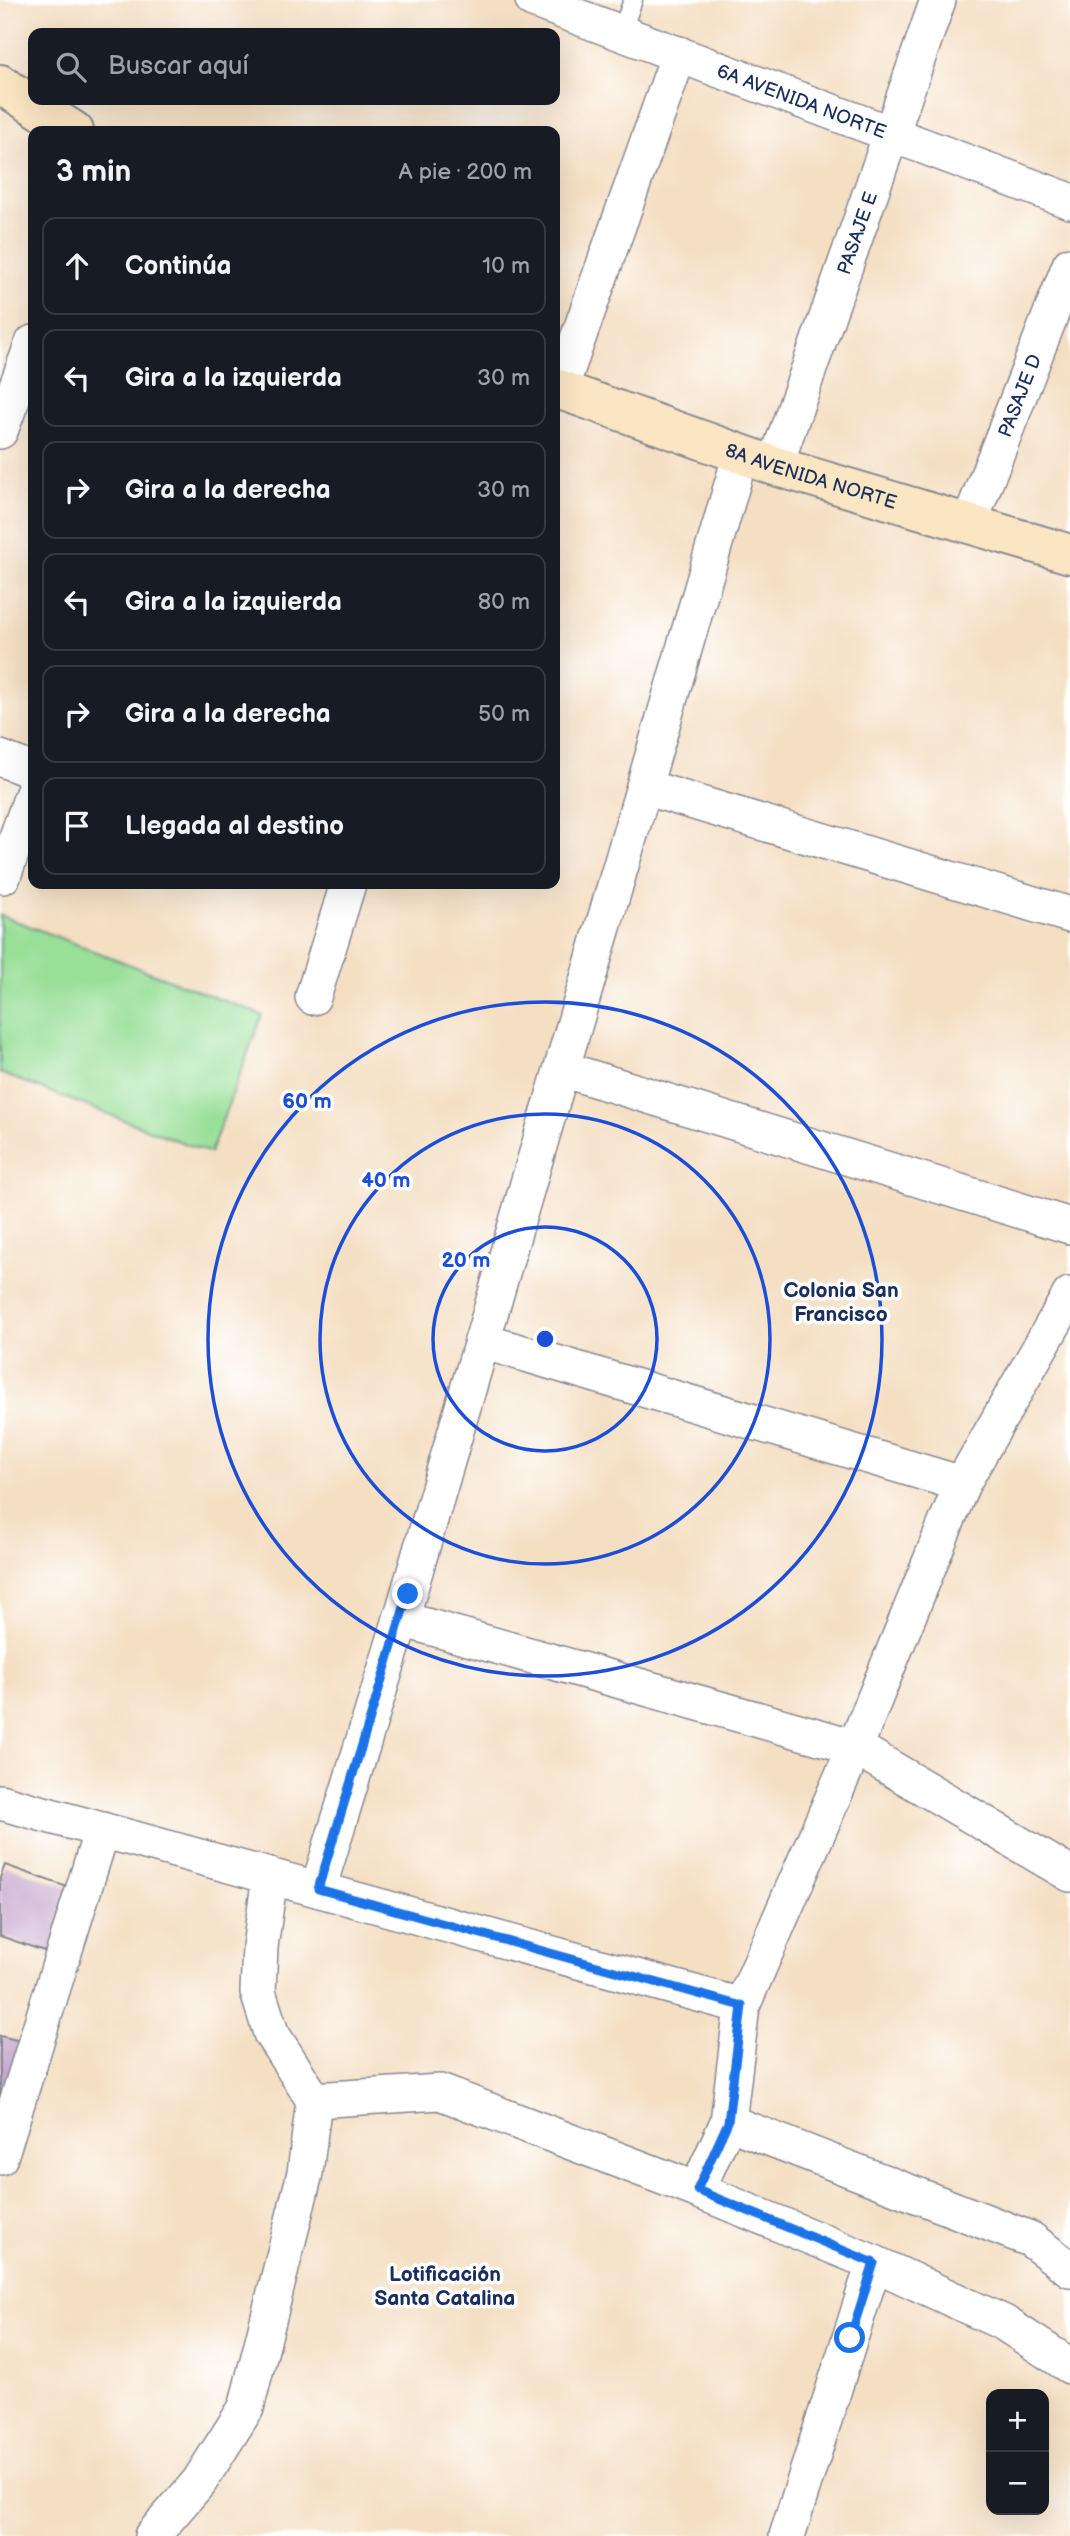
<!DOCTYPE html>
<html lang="es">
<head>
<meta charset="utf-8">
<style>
	:root { --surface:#171b24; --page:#20242c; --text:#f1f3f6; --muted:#9ea1a6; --line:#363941 }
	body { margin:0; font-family:"Balsamiq Sans",sans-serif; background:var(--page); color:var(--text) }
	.controls { position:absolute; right:21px; bottom:21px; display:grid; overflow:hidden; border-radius:14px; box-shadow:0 7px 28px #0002 }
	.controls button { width:63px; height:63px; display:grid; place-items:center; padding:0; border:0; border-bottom:2px solid var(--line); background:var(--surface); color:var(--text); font:35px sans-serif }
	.stop { position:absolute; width:21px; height:21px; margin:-16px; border:5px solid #1a73e8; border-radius:50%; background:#fff }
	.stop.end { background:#1a73e8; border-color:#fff; box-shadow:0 2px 7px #0008 }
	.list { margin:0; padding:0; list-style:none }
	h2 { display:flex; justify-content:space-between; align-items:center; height:91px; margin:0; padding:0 28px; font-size:30px }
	h2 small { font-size:23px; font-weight:400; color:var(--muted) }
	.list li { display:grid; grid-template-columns:46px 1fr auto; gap:21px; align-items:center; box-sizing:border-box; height:98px; margin:0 14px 14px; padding:0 14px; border:2px solid var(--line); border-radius:14px }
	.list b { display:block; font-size:26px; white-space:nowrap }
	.list em { font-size:23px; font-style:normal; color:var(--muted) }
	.icon { flex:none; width:38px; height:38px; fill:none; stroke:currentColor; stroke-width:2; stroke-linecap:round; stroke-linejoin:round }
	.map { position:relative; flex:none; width:1070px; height:2536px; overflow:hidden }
	.search { position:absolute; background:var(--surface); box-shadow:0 7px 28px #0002; left:28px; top:28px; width:532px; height:77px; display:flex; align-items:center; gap:18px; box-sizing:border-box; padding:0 24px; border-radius:14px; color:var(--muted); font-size:26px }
	.panel { position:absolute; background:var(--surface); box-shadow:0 7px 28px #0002; left:28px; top:126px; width:532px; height:763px; border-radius:14px }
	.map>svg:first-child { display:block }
	.green { fill:#99df98; stroke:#5a877b; stroke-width:2 }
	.building { fill:#c7a9ce }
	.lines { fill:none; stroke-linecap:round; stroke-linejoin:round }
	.lane-casing { stroke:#888790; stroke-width:21 }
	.street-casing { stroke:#888790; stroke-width:38 }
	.secondary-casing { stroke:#888790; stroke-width:42 }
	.lane { stroke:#fff; stroke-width:18 }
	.street { stroke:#fff; stroke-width:35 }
	.secondary { stroke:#fbe6c3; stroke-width:38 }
	.route { stroke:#1a73e8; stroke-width:9 }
	.ring { fill:none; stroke:#1d4ed8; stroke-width:3.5 }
	.labels { text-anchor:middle; stroke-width:7; stroke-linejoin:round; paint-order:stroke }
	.street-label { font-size:19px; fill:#1b2f5e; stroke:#fff }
	.neighbourhood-label { font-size:21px; font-weight:bold; fill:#1b2f5e; stroke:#fff }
	.centre { fill:#1d4ed8; stroke:#fff; stroke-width:3.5 }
	.ring-label { font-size:21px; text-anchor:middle; font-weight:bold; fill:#1d4ed8; stroke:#fff; stroke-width:7; stroke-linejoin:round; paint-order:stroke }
</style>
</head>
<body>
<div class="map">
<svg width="1070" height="2536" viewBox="0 0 1070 2536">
	<rect width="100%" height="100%" fill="#fff"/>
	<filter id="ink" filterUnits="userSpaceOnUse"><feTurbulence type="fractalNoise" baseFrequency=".0143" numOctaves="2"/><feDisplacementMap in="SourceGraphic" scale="14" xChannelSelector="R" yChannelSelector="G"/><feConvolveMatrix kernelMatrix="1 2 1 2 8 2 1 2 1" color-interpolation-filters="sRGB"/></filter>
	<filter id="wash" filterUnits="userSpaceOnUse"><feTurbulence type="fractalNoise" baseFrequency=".00686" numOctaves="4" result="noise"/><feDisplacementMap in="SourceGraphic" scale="28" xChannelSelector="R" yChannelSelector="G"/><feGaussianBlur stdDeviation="1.57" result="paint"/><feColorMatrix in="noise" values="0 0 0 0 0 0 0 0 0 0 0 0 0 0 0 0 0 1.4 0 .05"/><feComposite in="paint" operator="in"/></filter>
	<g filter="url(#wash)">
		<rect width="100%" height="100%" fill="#f4dfc3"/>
		<path class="green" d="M 0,915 L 262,1015 L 210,1153 L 0,1073 Z"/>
		<g id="blocks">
			<path class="building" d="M 5,1865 L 73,1889 L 50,1953 L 0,1936 L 0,1878 Z
				M 0,2036 L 20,2041 L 3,2099 L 0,2098 Z"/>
		</g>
	</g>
	<g filter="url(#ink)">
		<use href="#blocks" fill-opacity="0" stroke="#888790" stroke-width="2"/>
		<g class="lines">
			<defs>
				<path id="lane" d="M 621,33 L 633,0"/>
				<g id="street">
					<path id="s1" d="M 533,0 L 1070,201"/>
					<path d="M 560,389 L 679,54"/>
					<path d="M 0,431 L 33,343"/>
					<path id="s2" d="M 775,466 L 938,0"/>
					<path id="s3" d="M 969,524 L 1070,265"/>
					<path d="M 0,758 L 33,771"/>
					<path d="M 644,787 L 1070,915"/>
					<path d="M 3,876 L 33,793"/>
					<path d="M 313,997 L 348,884"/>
					<path d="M 562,1069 L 1070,1226"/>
					<path d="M 1070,1295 L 962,1484 L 855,1747 L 742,2006 L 728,2122 L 1030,2239 L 1070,2269"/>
					<path d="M 482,1341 L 962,1484"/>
					<path d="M 401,1619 L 855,1747 L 1070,1874"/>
					<path d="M 0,1802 L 742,2006"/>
					<path d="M 318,1889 L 401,1619 L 741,454"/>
					<path d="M 314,2100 L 440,2092 L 697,2190 L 874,2263 L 1004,2323 L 1070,2366"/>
					<path d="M 0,2157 L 102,1830"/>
					<path d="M 697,2190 L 728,2122"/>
					<path d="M 152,2536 L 199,2482 L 246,2408 L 305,2173 L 314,2100 L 271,2033 L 258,1992 L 260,1947 L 270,1876"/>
					<path d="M 787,2536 L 874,2263"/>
				</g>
				<g id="secondary">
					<path d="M 0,84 L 74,131"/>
					<path id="s4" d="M 555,388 L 775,466 L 1070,554"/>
				</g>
			</defs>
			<use href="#lane" class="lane-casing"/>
			<use href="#street" class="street-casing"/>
			<use href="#secondary" class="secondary-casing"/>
			<use href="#lane" class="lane"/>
			<use href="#street" class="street"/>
			<use href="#secondary" class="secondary"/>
		</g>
	</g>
	<g class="lines" filter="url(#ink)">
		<path class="route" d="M 408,1594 L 318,1889 L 742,2006 L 728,2122 L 697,2190 L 874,2263 L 850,2338"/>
	</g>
	<g class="ring">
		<circle cx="545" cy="1339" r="112"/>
		<circle cx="545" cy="1339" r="225"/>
		<circle cx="545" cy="1339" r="337"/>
	</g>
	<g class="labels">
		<g class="street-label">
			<text dy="7" stroke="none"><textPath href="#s1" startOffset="287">6A AVENIDA NORTE</textPath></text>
			<text dy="7" stroke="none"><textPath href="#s2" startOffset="247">PASAJE E</textPath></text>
			<text dy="7" stroke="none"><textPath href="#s3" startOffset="138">PASAJE D</textPath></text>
			<text dy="7" stroke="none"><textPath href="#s4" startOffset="271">8A AVENIDA NORTE</textPath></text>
		</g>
		<g class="neighbourhood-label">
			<text x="841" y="1297">Colonia San<tspan x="841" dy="24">Francisco</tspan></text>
			<text x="445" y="2281">Lotificación<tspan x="445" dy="24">Santa Catalina</tspan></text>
		</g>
	</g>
	<circle cx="545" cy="1339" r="10" class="centre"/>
	<g class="ring-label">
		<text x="307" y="1108">60 m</text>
		<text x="386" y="1187">40 m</text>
		<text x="466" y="1267">20 m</text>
	</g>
</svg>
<div class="controls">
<button>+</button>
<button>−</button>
</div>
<div class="stop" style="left:850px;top:2338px"></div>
<div class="stop end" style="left:408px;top:1594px"></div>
<div class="search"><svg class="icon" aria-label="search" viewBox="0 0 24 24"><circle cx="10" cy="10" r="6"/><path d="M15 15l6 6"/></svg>Buscar aquí</div>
<section class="panel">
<h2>3 min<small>A pie · 200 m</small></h2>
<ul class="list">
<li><svg class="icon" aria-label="ahead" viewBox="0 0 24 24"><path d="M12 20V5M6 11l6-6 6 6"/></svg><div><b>Continúa</b></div><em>10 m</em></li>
<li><svg class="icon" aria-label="left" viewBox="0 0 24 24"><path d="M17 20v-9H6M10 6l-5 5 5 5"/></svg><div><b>Gira a la izquierda</b></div><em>30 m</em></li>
<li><svg class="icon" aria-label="right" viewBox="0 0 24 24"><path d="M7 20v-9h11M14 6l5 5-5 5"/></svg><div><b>Gira a la derecha</b></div><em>30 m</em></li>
<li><svg class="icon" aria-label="left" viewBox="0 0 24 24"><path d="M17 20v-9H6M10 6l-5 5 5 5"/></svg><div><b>Gira a la izquierda</b></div><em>80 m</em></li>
<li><svg class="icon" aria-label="right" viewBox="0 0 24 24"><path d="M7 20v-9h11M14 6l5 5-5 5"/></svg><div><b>Gira a la derecha</b></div><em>50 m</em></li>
<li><svg class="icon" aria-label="arrive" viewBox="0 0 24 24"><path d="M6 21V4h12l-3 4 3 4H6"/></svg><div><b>Llegada al destino</b></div></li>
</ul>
</section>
</div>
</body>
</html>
